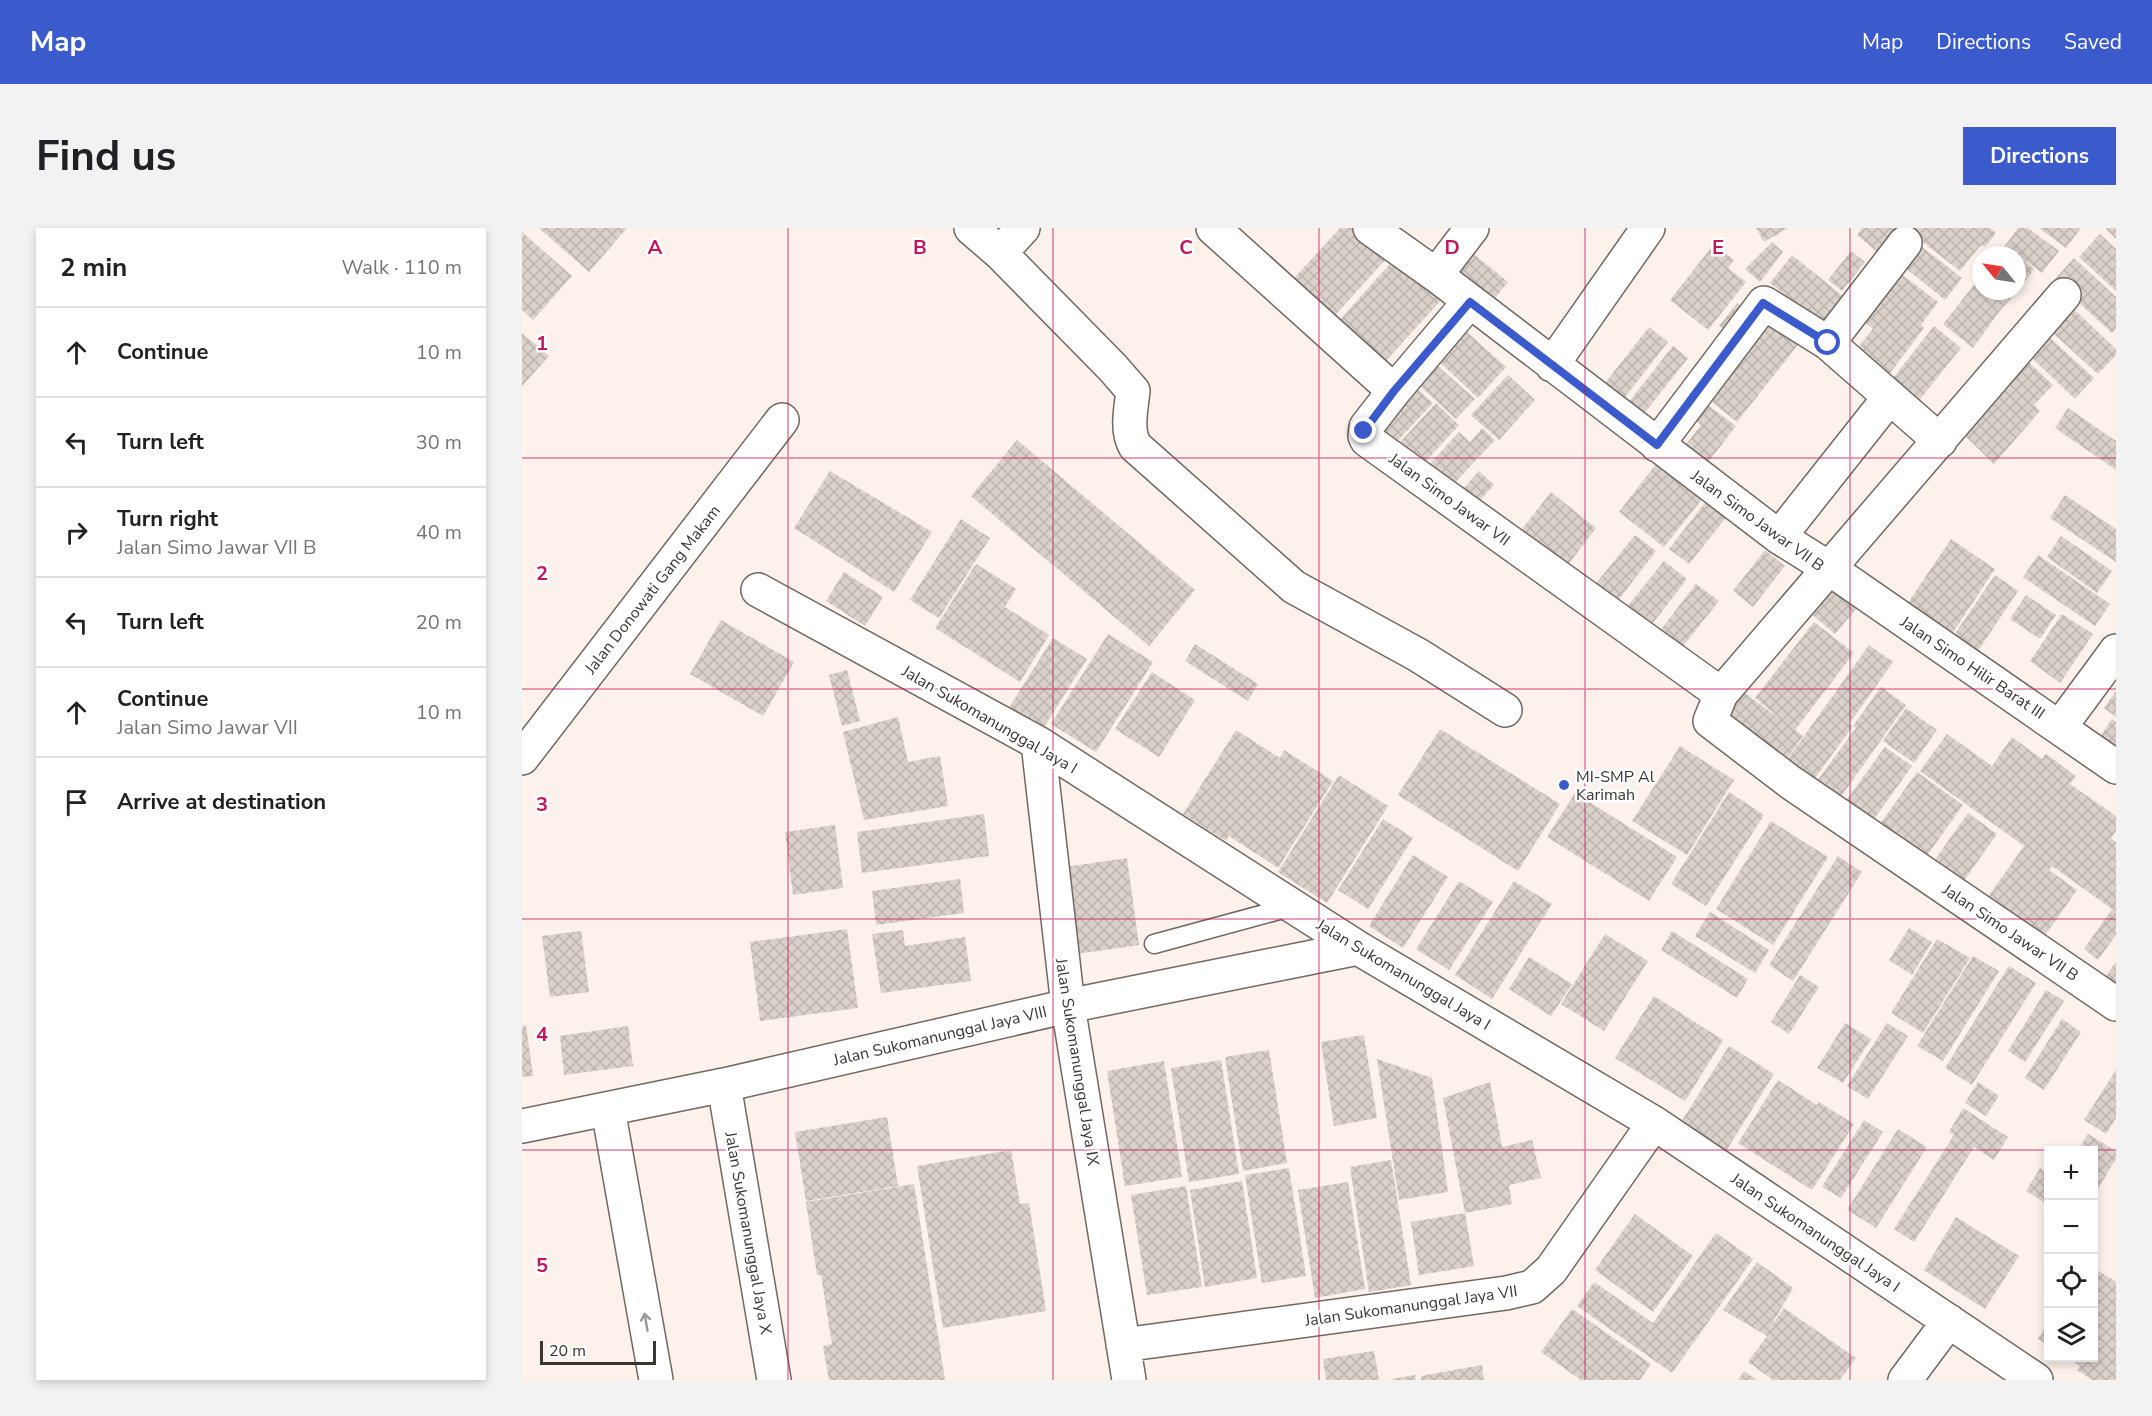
<!DOCTYPE html>
<html lang="en">
<head>
<meta charset="utf-8">
<style>
	:root { --surface:#fff; --page:#f2f2f2; --text:#202124; --muted:#757577; --line:#e0e0e0; --accent:#3b5bcd }
	body { margin:0; font-family:"Nunito Sans",sans-serif; background:var(--page); color:var(--text) }
	.controls { position:absolute; right:18px; bottom:18px; display:grid; overflow:hidden; border-radius:0px; box-shadow:0 3px 9px #0003 }
	.controls button { width:54px; height:54px; display:grid; place-items:center; padding:0; border:0; border-bottom:2px solid var(--line); background:var(--surface); color:var(--text); font:30px sans-serif }
	.compass { position:absolute; left:1450px; top:18px; width:54px; height:54px; border-radius:50%; background:var(--surface); box-shadow:0 3px 9px #0003; rotate:300deg }
	.scale { position:absolute; left:18px; bottom:15px; width:116px; box-sizing:border-box; padding-left:6px; border:3px solid #393533; border-top:0; font-size:16px; line-height:21px; white-space:nowrap; color:#393533; -webkit-text-stroke:4px #fff; paint-order:stroke }
	.stop { position:absolute; width:18px; height:18px; margin:-14px; border:4px solid #3b5bcd; border-radius:50%; background:#fff }
	.stop.end { background:#3b5bcd; border-color:#fff; box-shadow:0 2px 6px #0008 }
	.list { margin:0; padding:0; list-style:none }
	h2 { display:flex; justify-content:space-between; align-items:center; height:78px; margin:0; padding:0 24px; font-size:26px }
	h2 small { font-size:20px; font-weight:400; color:var(--muted) }
	.list li { display:grid; grid-template-columns:39px 1fr auto; gap:18px; align-items:center; box-sizing:border-box; height:90px; padding:0 24px; border-top:2px solid var(--line) }
	.list b { display:block; font-size:22px; white-space:nowrap }
	.list p { margin:0; font-size:20px; white-space:nowrap; color:var(--muted) }
	.list em { font-size:20px; font-style:normal; color:var(--muted) }
	.icon { flex:none; width:33px; height:33px; fill:none; stroke:currentColor; stroke-width:2; stroke-linecap:round; stroke-linejoin:round }
	.map { position:relative; flex:none; width:1594px; height:1152px; overflow:hidden; border-radius:0px }
	header { display:flex; align-items:center; gap:36px; box-sizing:border-box; height:84px; padding:0 30px; background:var(--accent); color:#fff }
	header strong { font-size:28px }
	nav { display:flex; gap:33px; margin-inline-start:auto; font-size:21px }
	.intro { display:flex; align-items:center; justify-content:space-between; box-sizing:border-box; height:144px; padding:0 36px }
	h1 { margin:0; font-size:42px }
	.button { padding:15px 27px; border-radius:0px; background:var(--accent); color:#fff; font-size:21px; font-weight:700 }
	main { display:flex; gap:36px; padding:0 36px }
	aside { flex:1; background:var(--surface); border-radius:0px; box-shadow:0 3px 9px #0003 }
	.map>svg:first-child { display:block }
	.building { fill:url(#building-cross-hatch) }
	.lines { fill:none; stroke-linecap:round; stroke-linejoin:round }
	.lane-casing { stroke:#706862; stroke-width:21 }
	.street-casing { stroke:#706862; stroke-width:36 }
	.lane { stroke:#fff; stroke-width:18 }
	.street { stroke:#fff; stroke-width:33 }
	.oneway { stroke:#9c9a99 }
	.route { stroke:#3b5bcd; stroke-width:8 }
	.grid { fill:none; stroke:#c2185b; stroke-width:1.5; stroke-opacity:0.55 }
	.poi-dot { fill:#3b5bcd; stroke:#fff; stroke-width:2 }
	.labels { text-anchor:middle; stroke-width:5; stroke-linejoin:round; paint-order:stroke }
	.street-label { font-size:16px; fill:#393533; stroke:#fff }
	.poi-label { font-size:16px; fill:#393533; stroke:#fff; text-anchor:start }
	.grid-label { font-size:20px; text-anchor:middle; font-weight:bold; fill:#c2185b; stroke:#fff; stroke-width:5; stroke-linejoin:round; paint-order:stroke }
</style>
</head>
<body>
<header>
<strong>Map</strong>
<nav><a>Map</a><a>Directions</a><a>Saved</a></nav>
</header>
<div class="intro"><h1>Find us</h1><a class="button">Directions</a></div>
<main>
<aside>
<h2>2 min<small>Walk · 110 m</small></h2>
<ul class="list">
<li><svg class="icon" aria-label="ahead" viewBox="0 0 24 24"><path d="M12 20V5M6 11l6-6 6 6"/></svg><div><b>Continue</b></div><em>10 m</em></li>
<li><svg class="icon" aria-label="left" viewBox="0 0 24 24"><path d="M17 20v-9H6M10 6l-5 5 5 5"/></svg><div><b>Turn left</b></div><em>30 m</em></li>
<li><svg class="icon" aria-label="right" viewBox="0 0 24 24"><path d="M7 20v-9h11M14 6l5 5-5 5"/></svg><div><b>Turn right</b><p>Jalan Simo Jawar VII B</p></div><em>40 m</em></li>
<li><svg class="icon" aria-label="left" viewBox="0 0 24 24"><path d="M17 20v-9H6M10 6l-5 5 5 5"/></svg><div><b>Turn left</b></div><em>20 m</em></li>
<li><svg class="icon" aria-label="ahead" viewBox="0 0 24 24"><path d="M12 20V5M6 11l6-6 6 6"/></svg><div><b>Continue</b><p>Jalan Simo Jawar VII</p></div><em>10 m</em></li>
<li><svg class="icon" aria-label="arrive" viewBox="0 0 24 24"><path d="M6 21V4h12l-3 4 3 4H6"/></svg><div><b>Arrive at destination</b></div></li>
</ul>
</aside>
<div class="map">
<svg width="1594" height="1152" viewBox="0 0 1594 1152">
	<defs>
		<pattern id="building-cross-hatch" width="8" height="8" patternUnits="userSpaceOnUse" patternTransform="scale(1.5)"><rect width="8" height="8" fill="#dad1ca"/><path d="M0 0l8 8M0 8l8-8" fill="none" stroke="#bcb4ae"/></pattern>
	</defs>
	<rect width="100%" height="100%" fill="#fcf2eb"/>
	<path class="building" d="M 17,0 L 105,0 L 67,44 Z
		M 818,0 L 833,0 L 865,30 L 805,96 L 764,59 Z
		M 1234,0 L 1266,0 L 1242,14 Z
		M 1340,0 L 1375,0 L 1379,3 L 1360,28 L 1335,7 Z
		M 1392,0 L 1468,0 L 1474,5 L 1463,19 L 1459,17 L 1438,43 L 1389,5 Z
		M 1496,0 L 1506,0 L 1537,23 L 1520,45 L 1495,26 L 1476,27 Z
		M 1517,0 L 1559,0 L 1544,20 Z
		M 1585,0 L 1594,0 L 1594,11 L 1584,1 Z
		M 0,4 L 50,48 L 11,92 L 0,82 Z
		M 1578,6 L 1594,21 L 1594,63 L 1557,29 Z
		M 1250,14 L 1261,24 L 1238,54 L 1223,41 Z
		M 1192,16 L 1212,32 L 1206,40 L 1224,54 L 1186,102 L 1148,72 Z
		M 942,18 L 986,54 L 969,75 L 924,40 Z
		M 1399,18 L 1440,50 L 1423,72 L 1382,39 Z
		M 1329,23 L 1343,34 L 1320,63 L 1306,52 Z
		M 876,27 L 922,69 L 859,138 L 814,96 Z
		M 1270,27 L 1322,69 L 1300,96 L 1248,55 Z
		M 1495,27 L 1512,41 L 1498,60 L 1477,84 L 1451,120 L 1421,96 L 1459,48 L 1459,63 L 1495,63 Z
		M 1552,30 L 1594,69 L 1594,101 L 1590,105 L 1532,52 Z
		M 1374,42 L 1416,74 L 1399,97 L 1402,100 L 1365,149 L 1332,124 L 1351,101 L 1337,90 Z
		M 1543,73 L 1594,121 L 1594,127 L 1576,146 L 1521,96 Z
		M 1215,75 L 1229,86 L 1211,109 L 1197,98 Z
		M 1240,82 L 1283,108 L 1215,194 L 1177,164 Z
		M 935,95 L 984,139 L 956,170 L 908,125 Z
		M 1412,98 L 1439,120 L 1395,175 L 1368,154 Z
		M 1127,99 L 1146,114 L 1096,178 L 1077,163 Z
		M 0,105 L 27,128 L 0,158 Z
		M 1525,107 L 1572,150 L 1553,171 L 1507,127 Z
		M 1151,118 L 1166,130 L 1117,192 L 1102,180 Z
		M 1499,127 L 1531,157 L 1512,177 L 1518,183 L 1472,236 L 1434,199 Z
		M 906,129 L 953,171 L 934,191 L 888,149 Z
		M 986,147 L 1013,172 L 977,212 L 949,187 Z
		M 888,154 L 911,175 L 869,220 L 847,200 Z
		M 1175,169 L 1214,198 L 1177,246 L 1155,228 L 1179,197 L 1163,184 Z
		M 914,175 L 937,197 L 894,244 L 871,222 Z
		M 1546,180 L 1594,213 L 1594,242 L 1533,200 Z
		M 960,200 L 973,212 L 925,263 L 902,242 L 937,204 L 948,214 Z
		M 495,212 L 673,362 L 627,418 L 449,268 Z
		M 1134,236 L 1180,271 L 1142,319 L 1097,284 Z
		M 308,243 L 410,304 L 372,364 L 272,300 Z
		M 957,243 L 972,257 L 950,281 L 935,268 Z
		M 1029,264 L 1074,300 L 1039,346 L 993,310 Z
		M 1543,267 L 1594,301 L 1594,334 L 1528,290 Z
		M 1186,271 L 1206,287 L 1167,336 L 1147,321 Z
		M 439,291 L 468,310 L 417,390 L 388,372 Z
		M 1113,307 L 1134,323 L 1094,375 L 1072,358 Z
		M 1539,308 L 1590,343 L 1575,365 L 1525,329 Z
		M 1429,311 L 1473,341 L 1430,406 L 1385,376 Z
		M 1243,322 L 1263,338 L 1231,379 L 1211,363 Z
		M 1516,327 L 1588,376 L 1573,398 L 1501,349 Z
		M 1142,333 L 1165,351 L 1124,404 L 1100,385 Z
		M 454,336 L 494,361 L 483,379 L 527,407 L 498,454 L 413,400 Z
		M 322,344 L 361,369 L 343,398 L 304,373 Z
		M 1473,347 L 1496,363 L 1452,429 L 1428,413 Z
		M 1304,348 L 1339,375 L 1313,406 L 1280,378 Z
		M 1174,356 L 1197,373 L 1154,427 L 1133,409 Z
		M 1504,367 L 1534,387 L 1518,411 L 1488,391 Z
		M 1540,386 L 1571,406 L 1538,455 L 1508,433 Z
		M 199,392 L 272,434 L 241,488 L 168,446 Z
		M 1292,394 L 1332,425 L 1273,502 L 1281,508 L 1259,539 L 1191,489 L 1213,458 L 1261,493 L 1233,470 Z
		M 586,406 L 631,434 L 574,524 L 529,496 Z
		M 531,410 L 565,431 L 517,507 L 483,486 Z
		M 673,416 L 736,456 L 726,473 L 663,433 Z
		M 1347,417 L 1371,434 L 1327,496 L 1331,498 L 1285,561 L 1258,542 Z
		M 325,442 L 338,493 L 320,498 L 307,447 Z
		M 630,444 L 673,472 L 637,529 L 593,501 Z
		M 1359,459 L 1384,477 L 1313,577 L 1289,561 L 1334,500 L 1331,498 Z
		M 1594,463 L 1594,489 L 1582,480 Z
		M 1384,480 L 1415,502 L 1392,535 L 1361,513 Z
		M 376,489 L 386,534 L 418,528 L 426,578 L 342,592 L 321,504 Z
		M 1590,491 L 1594,494 L 1594,533 L 1572,517 Z
		M 918,501 L 1038,576 L 996,643 L 876,567 Z
		M 714,502 L 758,530 L 762,522 L 811,553 L 756,640 L 707,608 L 704,613 L 661,586 Z
		M 1425,506 L 1470,538 L 1490,509 L 1520,531 L 1524,526 L 1554,548 L 1548,556 L 1594,588 L 1594,603 L 1589,610 L 1594,614 L 1594,707 L 1576,732 L 1562,721 L 1590,681 L 1530,638 L 1527,642 L 1555,662 L 1517,716 L 1461,676 L 1502,618 L 1398,543 Z
		M 1158,518 L 1212,552 L 1165,627 L 1110,593 Z
		M 1363,519 L 1390,538 L 1345,601 L 1318,581 Z
		M 1395,544 L 1441,577 L 1399,636 L 1353,603 Z
		M 817,547 L 866,578 L 805,675 L 756,644 Z
		M 1207,564 L 1242,587 L 1184,678 L 1149,656 Z
		M 1053,565 L 1155,629 L 1127,673 L 1025,609 Z
		M 1446,585 L 1475,606 L 1436,661 L 1407,640 Z
		M 462,586 L 467,628 L 340,645 L 335,604 Z
		M 861,591 L 891,610 L 846,681 L 816,662 Z
		M 1249,593 L 1306,629 L 1251,717 L 1194,681 Z
		M 313,597 L 321,660 L 271,667 L 263,604 Z
		M 891,627 L 926,649 L 881,720 L 847,698 Z
		M 1316,628 L 1340,644 L 1271,753 L 1247,737 Z
		M 605,630 L 617,717 L 555,726 L 543,639 Z
		M 438,651 L 442,685 L 354,697 L 350,663 Z
		M 937,653 L 971,674 L 927,742 L 894,721 Z
		M 992,653 L 1030,676 L 970,771 L 933,747 Z
		M 1188,684 L 1247,722 L 1233,745 L 1173,708 Z
		M 1387,700 L 1410,714 L 1390,747 L 1367,732 Z
		M 325,701 L 336,780 L 238,793 L 228,714 Z
		M 381,702 L 383,718 L 443,709 L 449,753 L 359,765 L 350,706 Z
		M 59,703 L 67,764 L 28,769 L 20,708 Z
		M 1150,703 L 1226,751 L 1215,770 L 1139,722 Z
		M 1083,706 L 1126,733 L 1082,803 L 1039,776 Z
		M 1415,711 L 1448,730 L 1401,805 L 1369,785 Z
		M 1451,728 L 1477,743 L 1421,833 L 1395,818 Z
		M 1007,729 L 1050,756 L 1029,788 L 987,761 Z
		M 1594,734 L 1594,765 L 1579,755 Z
		M 1487,738 L 1514,755 L 1450,857 L 1423,840 Z
		M 1278,747 L 1297,759 L 1267,806 L 1249,794 Z
		M 1524,762 L 1542,773 L 1503,834 L 1486,823 Z
		M 1132,768 L 1201,812 L 1163,873 L 1093,830 Z
		M 1540,791 L 1559,804 L 1522,862 L 1503,850 Z
		M 1323,795 L 1349,811 L 1321,855 L 1295,840 Z
		M 1365,795 L 1386,808 L 1346,871 L 1325,858 Z
		M 4,797 L 11,848 L 0,849 L 0,798 Z
		M 106,798 L 111,838 L 42,847 L 38,808 Z
		M 842,807 L 855,890 L 812,898 L 799,814 Z
		M 1207,818 L 1252,846 L 1201,928 L 1156,899 Z
		M 747,822 L 765,935 L 721,943 L 703,829 Z
		M 855,831 L 910,850 L 926,964 L 877,972 Z
		M 699,832 L 717,946 L 667,954 L 649,840 Z
		M 642,833 L 660,949 L 603,958 L 585,843 Z
		M 1594,842 L 1594,890 L 1584,906 L 1562,892 Z
		M 1256,852 L 1295,877 L 1297,874 L 1332,896 L 1290,962 L 1216,915 Z
		M 968,854 L 980,919 L 1010,912 L 1019,950 L 987,957 L 990,976 L 943,985 L 921,870 Z
		M 1456,854 L 1477,868 L 1464,888 L 1443,875 Z
		M 1441,880 L 1486,909 L 1472,932 L 1452,919 L 1392,1014 L 1372,1001 L 1432,907 L 1427,904 Z
		M 365,889 L 376,958 L 284,973 L 273,904 Z
		M 1342,892 L 1361,904 L 1319,970 L 1300,959 Z
		M 1376,901 L 1405,919 L 1354,1000 L 1325,982 Z
		M 1566,906 L 1594,923 L 1594,931 L 1575,962 L 1572,960 L 1572,922 L 1556,922 Z
		M 489,922 L 498,976 L 507,975 L 524,1083 L 421,1100 L 395,938 Z
		M 869,932 L 889,1057 L 847,1064 L 828,939 Z
		M 767,940 L 784,1048 L 740,1055 L 723,947 Z
		M 1518,940 L 1526,945 L 1525,976 L 1504,963 Z
		M 720,953 L 735,1050 L 683,1059 L 668,962 Z
		M 826,954 L 843,1061 L 793,1070 L 776,962 Z
		M 392,956 L 423,1152 L 307,1152 L 301,1118 L 310,1116 L 299,1047 L 295,1047 L 284,974 Z
		M 664,958 L 680,1059 L 625,1067 L 609,967 Z
		M 943,985 L 952,1038 L 897,1047 L 889,994 Z
		M 1113,986 L 1171,1028 L 1131,1084 L 1073,1042 Z
		M 1434,989 L 1497,1028 L 1463,1081 L 1402,1042 Z
		M 1194,1005 L 1231,1031 L 1150,1145 L 1055,1078 L 1072,1054 L 1131,1095 Z
		M 1235,1034 L 1271,1060 L 1247,1101 L 1262,1080 L 1334,1130 L 1318,1152 L 1251,1152 L 1226,1134 L 1245,1108 L 1201,1082 Z
		M 1572,1040 L 1594,1054 L 1594,1152 L 1570,1152 L 1555,1142 L 1558,1138 L 1546,1130 L 1572,1130 Z
		M 1050,1081 L 1129,1136 L 1118,1152 L 1059,1152 L 1019,1124 Z
		M 1526,1094 L 1526,1117 L 1516,1111 Z
		M 852,1123 L 857,1152 L 804,1152 L 801,1131 Z
		M 960,1137 L 962,1152 L 899,1152 L 899,1148 Z
		M 1222,1143 L 1235,1152 L 1216,1152 Z
		M 893,1147 L 894,1152 L 870,1152 L 870,1151 Z"/>
	<g class="lines">
		<defs>
			<path id="lane" d="M 632,716 L 772,678"/>
			<path id="street" d="M 449,0 L 478,25 L 501,0
				M 691,0 L 872,163 L 844,199 L 843,208 L 845,212 L 1199,466
				M 848,0 L 914,47 L 1257,309 L 1308,341 L 1594,539
				M 478,25 L 591,140 L 611,163 C 609,181 604,202 613,218 L 772,359 L 896,427 L 983,482
				M 914,47 L 950,0
				M 1542,67 L 1199,466 L 1188,493 L 1268,554 L 1594,776
				M 1306,115 L 1383,15
				M 1030,137 L 1126,0
				M 872,163 L 948,73
				M 1135,217 L 1242,75 L 1306,115 L 1418,213
				M 1257,309 L 1367,170
				M 236,362 L 516,515 L 836,720 L 1132,895 L 1514,1152
				M 1538,499 L 1594,423
				M 516,515 L 546,778 L 607,1152
				M 0,530 L 260,192
				M 202,857 L 252,1152
				M 86,881 L 134,1152
				M 0,898 L 202,857 L 546,778 L 836,720
				M 601,1117 L 984,1065 L 1010,1059 L 1029,1042 L 1132,895
				M 1383,1152 L 1427,1093"/>
		</defs>
		<use href="#lane" class="lane-casing"/>
		<use href="#street" class="street-casing"/>
		<use href="#lane" class="lane"/>
		<use href="#street" class="street"/>
	</g>
	<defs><path id="oneway-shaft" d="M-6 0H5M1.5-3L5.5 0L1.5 3" fill="none" stroke-width="1.6" stroke-linecap="round" stroke-linejoin="round" transform="scale(1.5)"/></defs>
	<use class="oneway" href="#oneway-shaft" transform="translate(124 1094) rotate(-100)"/>
	<g class="lines">
		<path class="route" d="M 842,203 L 872,163 L 948,74 L 1135,217 L 1241,75 L 1306,115"/>
	</g>
	<path class="grid" d="M 266,0 L 266,1152M 531,0 L 531,1152M 797,0 L 797,1152M 1063,0 L 1063,1152M 1328,0 L 1328,1152M 0,230 L 1594,230M 0,461 L 1594,461M 0,691 L 1594,691M 0,922 L 1594,922"/>
	<circle class="poi-dot" cx="1042" cy="557" r="6"/>
	<g class="labels">
		<g class="street-label">
			<text transform="translate(928 271) rotate(36)" y="6">Jalan Simo Jawar VII</text>
			<text transform="translate(1236 292) rotate(36)" y="6">Jalan Simo Jawar VII B</text>
			<text transform="translate(130 361) rotate(-52)" y="6">Jalan Donowati Gang Makam</text>
			<text transform="translate(1451 439) rotate(34)" y="6">Jalan Simo Hilir Barat III</text>
			<text transform="translate(468 491) rotate(30)" y="6">Jalan Sukomanunggal Jaya I</text>
			<text transform="translate(1489 704) rotate(34)" y="6">Jalan Simo Jawar VII B</text>
			<text transform="translate(882 746) rotate(31)" y="6">Jalan Sukomanunggal Jaya I</text>
			<text transform="translate(418 807) rotate(-13)" y="6">Jalan Sukomanunggal Jaya VIII</text>
			<text transform="translate(556 834) rotate(81)" y="6">Jalan Sukomanunggal Jaya IX</text>
			<text transform="translate(1294 1004) rotate(34)" y="6">Jalan Sukomanunggal Jaya I</text>
			<text transform="translate(227 1005) rotate(80)" y="6">Jalan Sukomanunggal Jaya X</text>
			<text transform="translate(889 1077) rotate(-8)" y="6">Jalan Sukomanunggal Jaya VII</text>
		</g>
		<g class="poi-label">
			<text x="1054" y="554">MI-SMP Al<tspan x="1054" dy="18">Karimah</tspan></text>
		</g>
	</g>
	<g class="grid-label">
		<text x="133" y="26">A</text>
		<text x="398" y="26">B</text>
		<text x="664" y="26">C</text>
		<text x="930" y="26">D</text>
		<text x="1196" y="26">E</text>
		<text x="20" y="122">1</text>
		<text x="20" y="352">2</text>
		<text x="20" y="583">3</text>
		<text x="20" y="813">4</text>
		<text x="20" y="1044">5</text>
	</g>
</svg>
<div class="controls">
<button>+</button>
<button>−</button>
<button><svg class="icon" aria-label="locate" viewBox="0 0 24 24"><circle cx="12" cy="12" r="6"/><path d="M12 2v4M12 18v4M2 12h4M18 12h4"/></svg></button>
<button><svg class="icon" aria-label="layers" viewBox="0 0 24 24"><path d="M12 4l9 5-9 5-9-5zM3 14l9 5 9-5"/></svg></button>
</div>
<svg class="compass" viewBox="-18 -18 36 36"><path d="M0-13l5 13h-10z" fill="#e53935"/><path d="M0 13l5-13h-10z" fill="#757577"/></svg>
<div class="scale">20 m</div>
<div class="stop" style="left:1306px;top:115px"></div>
<div class="stop end" style="left:842px;top:203px"></div>
</div>
</main>
</body>
</html>
